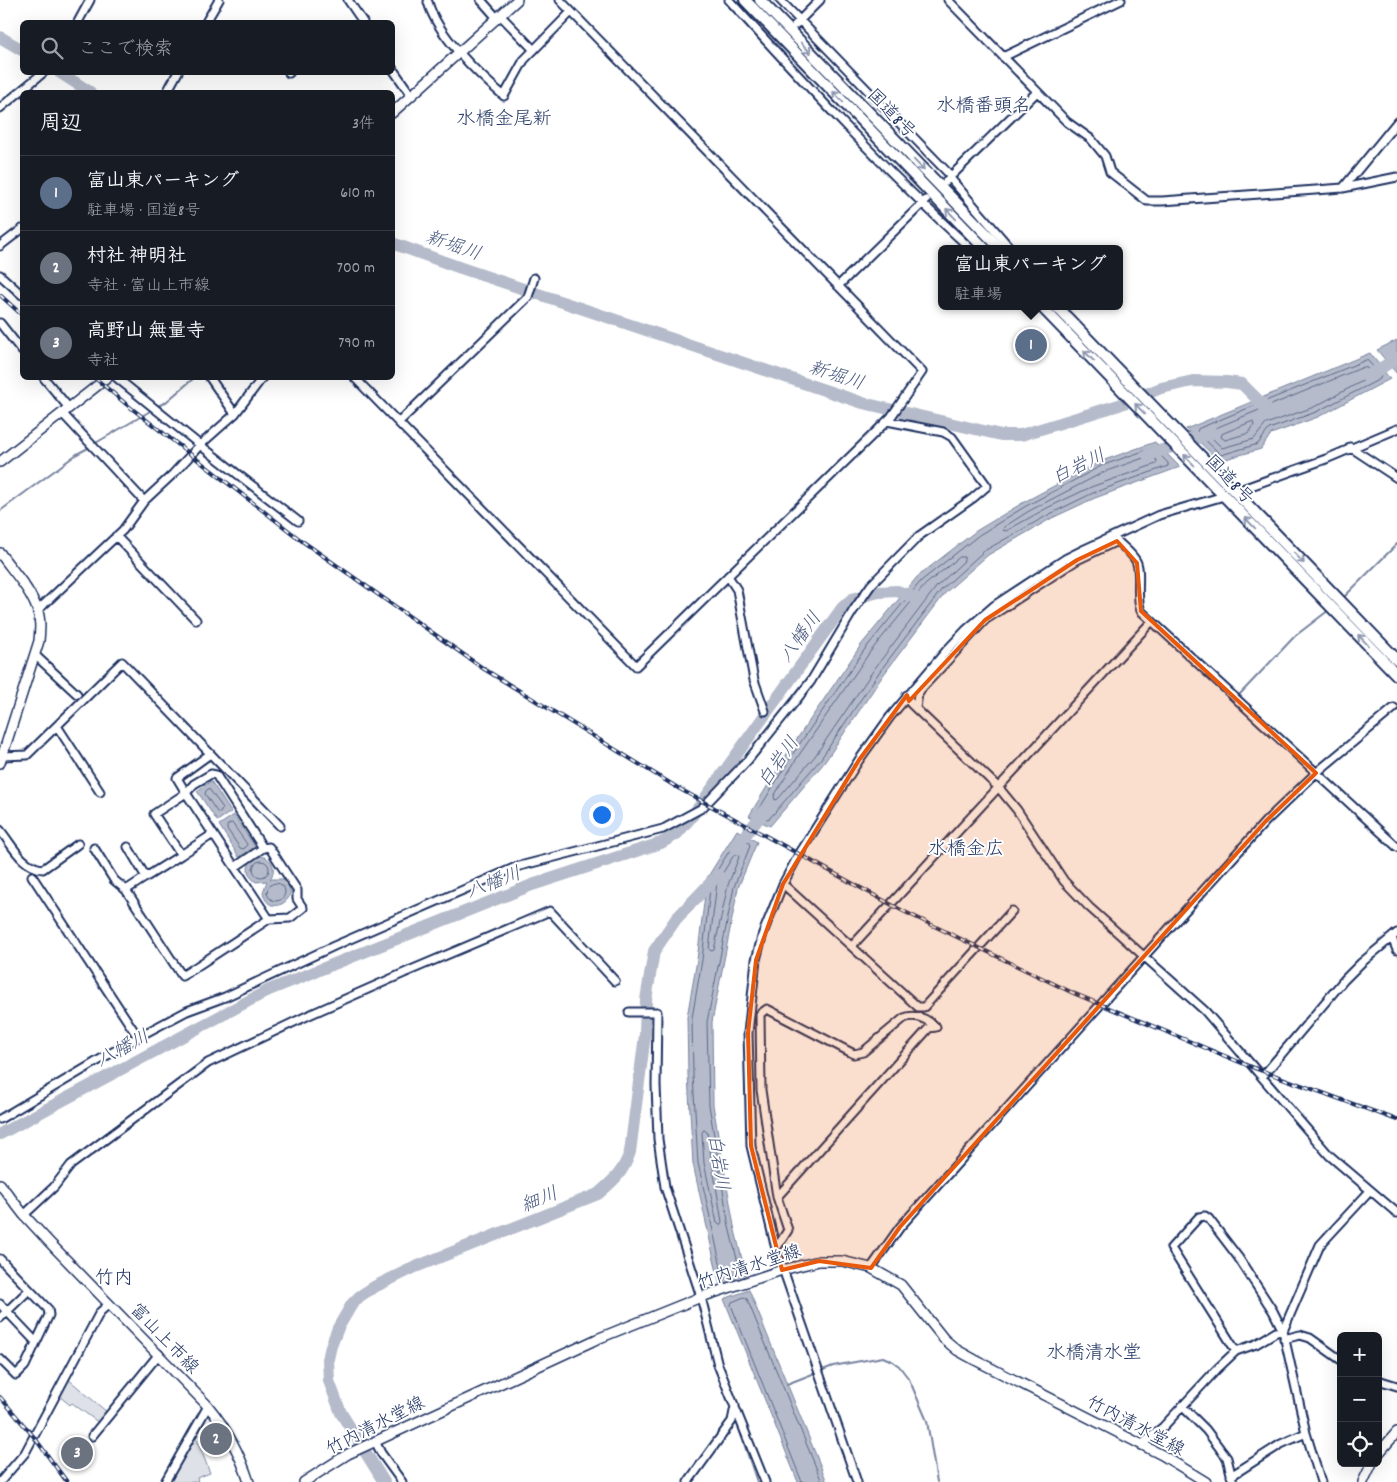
<!DOCTYPE html>
<html lang="ja">
<head>
<meta charset="utf-8">
<style>
	:root { --surface:#171b24; --page:#242831; --text:#f1f3f6; --muted:#9ea1a6; --line:#363941; --accent:#c8321e }
	body { margin:0; font-family:Dekko,"Klee One",sans-serif; background:var(--page); color:var(--text) }
	.controls { position:absolute; right:15px; bottom:15px; display:grid; overflow:hidden; border-radius:8px; box-shadow:0 5px 20px #0002 }
	.controls button { width:45px; height:45px; display:grid; place-items:center; padding:0; border:0; border-bottom:1px solid var(--line); background:var(--surface); color:var(--text); font:25px sans-serif }
	.you { position:absolute; left:601px; top:814px; width:18px; height:18px; margin:-12px; border:4px solid #fff; border-radius:50%; background:#1a73e8; box-shadow:0 0 0 8px #1a73e833 }
	.badge { display:grid; place-items:center; width:32px; height:32px; border-radius:50%; background:var(--accent); color:#fff; font-size:16px; font-weight:700 }
	.pin { position:absolute; translate:-50% -50%; border:2px solid #fff; box-shadow:0 1px 5px #0006 }
	.popup { position:absolute; left:938px; top:245px; width:185px; height:65px; box-sizing:border-box; display:grid; place-content:center; border-radius:8px; background:var(--surface); filter:drop-shadow(0 1px 4px #0005); font-size:16px; white-space:nowrap; color:var(--muted) }
	.popup b { font-size:19px; color:var(--text) }
	.popup::after { content:''; position:absolute; left:50%; top:100%; margin-left:-10px; border:10px solid transparent; border-top-color:var(--surface) }
	.list { margin:0; padding:0; list-style:none }
	h2 { display:flex; justify-content:space-between; align-items:center; height:65px; margin:0; padding:0 20px; font-size:21px }
	h2 small { font-size:16px; font-weight:400; color:var(--muted) }
	.list li { display:grid; grid-template-columns:32px 1fr auto; gap:15px; align-items:center; box-sizing:border-box; height:75px; padding:0 20px; border-top:1px solid var(--line) }
	.list b { display:block; font-size:19px; white-space:nowrap }
	.list p { margin:0; font-size:16px; white-space:nowrap; color:var(--muted) }
	.list em { font-size:16px; font-style:normal; color:var(--muted) }
	.icon { flex:none; width:28px; height:28px; fill:none; stroke:currentColor; stroke-width:2; stroke-linecap:round; stroke-linejoin:round }
	.map { position:relative; flex:none; width:1397px; height:1482px; overflow:hidden }
	.search { position:absolute; background:var(--surface); box-shadow:0 5px 20px #0002; left:20px; top:20px; width:375px; height:55px; display:flex; align-items:center; gap:12px; box-sizing:border-box; padding:0 18px; border-radius:8px; color:var(--muted); font-size:19px }
	.panel { position:absolute; background:var(--surface); box-shadow:0 5px 20px #0002; left:20px; top:90px; width:375px; height:290px; border-radius:8px }
	.map>svg:first-child { display:block }
	.green { fill:#dee1e7; stroke:#7c88a2 }
	.water { fill:#b5bbca; stroke:#77839f }
	.lines { fill:none; stroke-linecap:round; stroke-linejoin:round }
	.shore { stroke:#596789; stroke-width:1 }
	.stream { stroke:#77839f; stroke-width:2 }
	.river { stroke:#b5bbca; stroke-width:12 }
	.minor-casing { stroke:#1b2f5e; stroke-width:11 }
	.major-casing { stroke:#1b2f5e; stroke-width:12 }
	.highway-casing { stroke:#1b2f5e; stroke-width:14 }
	.minor { stroke:#fff; stroke-width:7 }
	.major { stroke:#fff; stroke-width:9 }
	.highway { stroke:#fff; stroke-width:10 }
	.rail-casing { stroke:#1b2f5e; stroke-width:4 }
	.rail { stroke:#fff; stroke-width:2; stroke-dasharray:5.5; stroke-linecap:butt }
	.oneway { stroke:#8d97ae }
	.marked { fill:#e8590c; fill-opacity:0.2; stroke:#e8590c; stroke-width:4; stroke-linejoin:round }
	.labels { text-anchor:middle; stroke-width:4; stroke-linejoin:round; paint-order:stroke }
	.street-label { font-size:18px; fill:#1b2f5e; stroke:#fff }
	.neighbourhood-label { font-size:19px; fill:#1b2f5e; stroke:#fff }
	.water-label { font-size:19px; font-style:italic; fill:#49597e; stroke:#fff }
</style>
</head>
<body>
<div class="map">
<svg width="1397" height="1482" viewBox="0 0 1397 1482">
	<rect width="100%" height="100%" fill="#fff"/>
	<filter id="ink" filterUnits="userSpaceOnUse"><feTurbulence type="fractalNoise" baseFrequency=".02" numOctaves="2"/><feDisplacementMap in="SourceGraphic" scale="10" xChannelSelector="R" yChannelSelector="G"/><feConvolveMatrix kernelMatrix="1 2 1 2 8 2 1 2 1" color-interpolation-filters="sRGB"/></filter>
	<g filter="url(#ink)">
		<path class="green" d="M 67,1378 L 108,1413 L 99,1423 L 72,1403 L 70,1405 L 59,1396 Z
			M 196,1437 L 210,1473 L 197,1478 L 198,1482 L 170,1482 Z"/>
		<path class="water" d="M 1397,340 L 1397,374 L 1377,350 Z
			M 1370,353 L 1390,379 L 1318,417 L 1271,434 L 1261,449 L 1219,461 L 1186,429 Z
			M 1155,442 L 1180,467 L 1095,498 L 1052,518 L 988,555 L 946,592 L 884,674 L 824,763 L 770,826 L 749,816 L 790,749 L 861,645 L 917,577 L 976,531 L 1024,502 L 1099,462 Z
			M 211,781 L 231,812 L 217,821 L 197,791 Z
			M 234,815 L 255,847 L 239,857 L 219,825 Z
			M 737,830 L 757,842 L 738,888 L 712,1022 L 713,1105 L 734,1226 L 746,1276 L 720,1286 L 693,1164 L 688,1075 L 687,1017 L 697,960 L 707,878 Z
			M 259,856 C 273,857 277,869 270,879 L 282,879 C 307,895 268,922 263,892 L 267,881 L 256,882 C 244,874 246,860 259,856 Z
			M 749,1290 L 827,1482 L 798,1482 L 724,1299 Z"/>
		<g class="lines">
			<path class="shore" d="M 1367,360 L 1381,375 L 1380,379 L 1316,412 L 1269,429 L 1258,444 L 1221,455 L 1197,432 L 1198,429 Z
				M 1364,367 L 1367,368 L 1371,373 L 1370,377 L 1314,407 L 1266,424 L 1254,439 L 1222,448 L 1208,434 L 1209,431 Z
				M 1251,422 L 1253,422 L 1254,425 L 1249,433 L 1225,440 L 1221,437 L 1222,434 Z
				M 1153,448 L 1168,463 L 1168,466 L 1093,493 L 1050,514 L 984,551 L 942,589 L 880,671 L 820,760 L 770,818 L 767,819 L 758,814 L 758,811 L 794,752 L 865,649 L 921,581 L 979,535 L 1026,506 L 1101,466 Z
				M 1150,456 L 1157,460 L 1156,464 L 1091,487 L 1047,508 L 1006,531 L 1003,530 L 1004,527 L 1029,511 L 1104,472 Z
				M 960,557 L 964,557 L 964,561 L 937,586 L 875,668 L 815,756 L 778,799 L 775,800 L 774,796 L 799,755 L 870,652 L 925,585 Z
				M 209,789 L 223,808 L 220,813 L 217,812 L 205,794 L 206,791 Z
				M 232,823 L 247,844 L 246,847 L 243,849 L 240,848 L 227,829 L 227,826 Z
				M 740,838 L 749,843 L 750,846 L 734,887 L 707,1022 L 709,1105 L 729,1227 L 740,1271 L 738,1273 L 725,1278 L 723,1276 L 698,1163 L 693,1075 L 692,1018 L 702,960 L 711,880 L 737,839 Z
				M 737,854 L 739,857 L 728,885 L 714,950 L 711,951 L 709,949 L 717,882 L 734,855 Z
				M253 869a8 8 0 1 1 16 0a8 8 0 1 1-16 0Z
				M267 892a9 9 0 1 1 18 0a9 9 0 1 1-18 0Z
				M 704,1130 L 707,1132 L 722,1222 L 720,1225 L 717,1223 L 704,1163 L 702,1133 Z
				M 802,1482 L 731,1305 L 732,1302 L 744,1297 L 747,1299 L 822,1482"/>
			<path class="stream" d="M 156,407 L 166,402 L 194,378
				M 94,444 L 152,410
				M 0,511 L 77,454 L 90,447
				M 1342,599 L 1397,544
				M 1240,694 L 1295,636 L 1329,610
				M 787,1384 L 833,1366 L 883,1357 L 892,1361 L 899,1366 L 909,1379 L 927,1421 L 937,1482
				M 737,1423 L 757,1482"/>
			<path class="river" d="M 0,37 L 22,50
				M 59,72 L 90,92
				M 392,243 L 461,268 L 863,403 L 1001,435 L 1021,435 L 1119,405 L 1161,388 L 1193,381 L 1227,382 L 1242,384 L 1268,410
				M 1367,377 L 1397,358
				M 1148,455 L 1212,433
				M 735,848 L 768,807
				M 0,1134 L 269,990 L 532,885 L 661,843 L 677,834 L 693,815 L 842,608 L 852,599 L 879,592 L 897,591 L 919,599
				M 384,1482 L 341,1413 L 329,1381 L 328,1359 L 331,1346 L 338,1328 L 352,1304 L 360,1296 L 374,1287 L 413,1268 L 598,1194 C 614,1180 623,1173 630,1152 L 645,1035 L 646,1000 L 654,951 L 676,919 L 718,875"/>
			<defs>
				<path id="minor" d="M 348,0 L 363,22
					M 481,0 L 497,18
					M 729,0 C 807,86 886,171 971,249
					M 780,0 L 951,176
					M 948,0 L 1067,122 L 1091,139 L 1105,156 L 1110,172 L 1147,201 L 1162,201 L 1343,188 L 1397,177
					M 428,2 C 437,35 478,74 504,96 L 524,60 L 571,12
					M 500,15 L 534,50
					M 78,22 L 90,0
					M 206,22 L 219,0
					M 795,25 L 820,0
					M 1003,57 L 1121,0
					M 392,68 L 411,95
					M 289,73 L 290,72
					M 167,92 L 178,72
					M 0,108 L 44,72
					M 950,178 L 1011,249
					M 946,181 L 1037,92
					M 1343,188 L 1397,122
					M 0,246 L 22,229
					M 0,275 L 22,295
					M 838,286 L 926,200
					M 0,323 L 22,351
					M 44,378 L 69,408
					M 117,378 L 200,445 L 298,521
					M 210,378 L 235,414
					M 355,378 L 636,666 L 891,417 L 922,372 L 560,0
					M 62,413 L 144,501
					M 399,422 L 528,297 L 534,278
					M 1350,447 L 1397,478
					M 1234,492 L 1326,459 L 1397,429
					M 116,536 L 196,620
					M 728,576 L 737,590 L 754,680 L 765,711
					M 38,610 L 123,530 L 144,501 L 173,474 L 200,445 L 235,414 L 262,378
					M 35,655 L 77,694
					M 907,695 L 911,704 L 999,788 L 1017,810 L 1064,881 L 1089,907 L 1205,1011 L 1329,1155 L 1397,1213
					M 916,708 L 918,694 L 921,689 L 985,620 L 1077,560 L 1117,541 C 1123,547 1132,553 1136,561 C 1142,572 1135,596 1141,611 L 1397,847
					M 57,726 L 100,792
					M 2,756 L 27,755 L 122,662 L 280,826
					M 0,830 C 13,846 22,867 43,869 L 78,844
					M 213,834 L 269,919
					M 128,847 L 146,877 L 126,890 L 182,976 L 269,919 L 290,918 L 303,908 L 297,899 L 297,890 L 269,847 L 263,848 L 216,775 L 211,774 L 194,784 L 186,793 L 213,834 L 181,855 L 154,814 L 186,793 L 177,778 L 210,754
					M 94,848 L 114,880 L 126,890
					M 235,867 L 263,848
					M 32,876 L 138,1037
					M 146,877 L 181,855
					M 783,884 L 918,1007 L 924,1007 L 1012,911
					M 1392,938 L 1397,950
					M 852,946 L 1152,621
					M 629,1012 L 657,1012 L 656,1085 L 658,1139 L 665,1187 L 701,1297 L 718,1365 L 765,1482
					M 1262,1077 L 1344,980 L 1361,963 L 1397,933
					M 0,1119 L 138,1037 L 187,1011 L 225,997 L 334,946 L 516,867 L 663,829 L 702,808 L 748,760 L 797,699 L 811,681 L 853,611 L 871,585 L 919,536 L 973,498 L 987,486 L 952,437 L 943,432 L 887,421
					M 777,1197 L 929,1028 L 936,1027
					M 24,1215 L 54,1187 L 71,1165 L 208,1063 L 309,1015 L 411,970 L 550,911 L 615,981
					M 776,1249 L 751,1146 L 748,1033 L 756,960 L 763,933 L 783,884 L 798,856 L 859,760 L 890,717 L 946,651 L 966,630 L 995,605 L 1065,559 L 1085,549 L 1159,515 L 1224,496
					M 0,1259 L 48,1309 L 49,1315 L 25,1366 L 16,1375 L 0,1359
					M 871,1268 L 900,1227 L 1266,821 L 1316,773 L 1394,708
					M 0,1304 L 36,1342
					M 0,1318 L 29,1290
					M 1283,1331 L 1320,1245 L 1370,1191
					M 1284,1339 L 1300,1335 L 1310,1338 L 1341,1360
					M 1236,1351 L 1171,1248 L 1199,1217 L 1205,1216 L 1209,1219 L 1238,1257 L 1273,1311 L 1283,1331 L 1306,1433 L 1321,1482
					M 1378,1380 L 1397,1386
					M 1182,1406 L 1206,1430 L 1227,1458 L 1233,1482
					M 92,1436 L 159,1354
					M 375,1441 L 381,1453 L 402,1482
					M 1141,1445 L 1163,1427 L 1217,1369 L 1236,1351 L 1256,1344 L 1276,1332 L 1283,1331
					M 1231,1476 L 1281,1444 L 1306,1433
					M 0,1482 L 25,1453 L 100,1312 L 109,1304
					M 165,1482 L 208,1406
					M 688,1482 L 732,1421 L 735,1406
					M 857,1482 L 776,1249 L 788,1230 L 777,1197 L 761,1090 L 760,1014 L 767,1009 L 854,1054 L 863,1052 L 904,1018 C 916,1013 927,1019 936,1027"/>
				<path id="major" d="M 392,113 L 517,0
					M 0,462 L 107,378
					M 0,553 C 12,570 30,589 37,609 C 41,619 40,630 39,641 L 0,763
					M 0,1184 L 24,1215 L 50,1243 L 208,1406 C 227,1429 240,1454 249,1482
					M 1378,1454 L 1397,1432
					M 304,1482 L 348,1454 L 597,1339 L 701,1297 L 782,1270 L 819,1261 L 842,1261 L 871,1268 L 901,1285 L 944,1339 L 957,1350 L 975,1360 L 1162,1455 L 1206,1482
					M 1363,1482 L 1372,1463"/>
				<path id="highway" d="M 745,0 L 985,249
					M 760,0 L 1001,249
					M 1041,306 L 1397,675
					M 1056,306 L 1397,660"/>
			</defs>
			<use href="#minor" class="minor-casing"/>
			<use href="#major" class="major-casing"/>
			<use href="#highway" class="highway-casing"/>
			<use href="#minor" class="minor"/>
			<use href="#major" class="major"/>
			<use href="#highway" class="highway"/>
			<defs>
				<path id="rail" d="M 0,295 L 22,315
					M 95,378 L 126,404 L 302,541 L 484,669 L 678,788 L 903,911 L 1073,993 L 1249,1066 L 1397,1120
					M 0,1397 L 34,1437 L 67,1482"/>
			</defs>
			<use href="#rail" class="rail-casing"/>
			<use href="#rail" class="rail"/>
		</g>
		<defs><path id="oneway-shaft" d="M-6 0H5M1.5-3L5.5 0L1.5 3" fill="none" stroke-width="1.6" stroke-linecap="round" stroke-linejoin="round" transform="scale(1.25)"/></defs>
		<g class="oneway">
			<use href="#oneway-shaft" transform="translate(806 48) rotate(46)"/>
			<use href="#oneway-shaft" transform="translate(838 97) rotate(-134)"/>
			<use href="#oneway-shaft" transform="translate(919 165) rotate(46)"/>
			<use href="#oneway-shaft" transform="translate(951 214) rotate(-134)"/>
			<use href="#oneway-shaft" transform="translate(1089 356) rotate(-134)"/>
			<use href="#oneway-shaft" transform="translate(1140 409) rotate(-134)"/>
			<use href="#oneway-shaft" transform="translate(1189 460) rotate(-134)"/>
			<use href="#oneway-shaft" transform="translate(1250 523) rotate(-134)"/>
			<use href="#oneway-shaft" transform="translate(1299 558) rotate(46)"/>
			<use href="#oneway-shaft" transform="translate(1363 640) rotate(-134)"/>
		</g>
	</g>
	<path class="marked" d="M 1117,541 L 1137,563 L 1141,611 L 1316,773 L 1266,821 L 900,1227 L 871,1268 L 819,1261 L 782,1270 L 751,1146 L 748,1033 L 756,960 L 783,884 L 859,760 L 907,695 L 909,701 L 985,620 L 1077,560 Z"/>
	<g class="labels">
		<g class="street-label">
			<text transform="translate(892 113) rotate(46)" y="6">国道8号</text>
			<text transform="translate(1230 479) rotate(46)" y="6">国道8号</text>
			<text transform="translate(749 1266) rotate(-18)" y="6">竹内清水堂線</text>
			<text transform="translate(165 1338) rotate(46)" y="6">富山上市線</text>
			<text transform="translate(375 1425) rotate(-27)" y="6">竹内清水堂線</text>
			<text transform="translate(1136 1425) rotate(28)" y="6">竹内清水堂線</text>
		</g>
		<g class="neighbourhood-label">
			<text x="984" y="111">水橋番頭名</text>
			<text x="504" y="124">水橋金尾新</text>
			<text x="966" y="854">水橋金広</text>
			<text x="114" y="1283">竹内</text>
			<text x="1094" y="1358">水橋清水堂</text>
		</g>
		<g class="water-label">
			<text transform="translate(454 244) rotate(19)" y="7">新堀川</text>
			<text transform="translate(837 374) rotate(18)" y="7">新堀川</text>
			<text transform="translate(1078 465) rotate(-26)" y="7">白岩川</text>
			<text transform="translate(799 636) rotate(-54)" y="7">八幡川</text>
			<text transform="translate(777 761) rotate(-55)" y="7">白岩川</text>
			<text transform="translate(493 881) rotate(-21)" y="7">八幡川</text>
			<text transform="translate(122 1047) rotate(-28)" y="7">八幡川</text>
			<text transform="translate(720 1162) rotate(81)" y="7">白岩川</text>
			<text transform="translate(539 1198) rotate(-22)" y="7">細川</text>
		</g>
	</g>
</svg>
<div class="controls">
<button>+</button>
<button>−</button>
<button><svg class="icon" aria-label="locate" viewBox="0 0 24 24"><circle cx="12" cy="12" r="6"/><path d="M12 2v4M12 18v4M2 12h4M18 12h4"/></svg></button>
</div>
<div class="you"></div>
<div class="pin badge" style="left:1031px;top:345px;background:#5c6f8a">1</div>
<div class="popup"><b>富山東パーキング</b>駐車場</div>
<div class="pin badge" style="left:216px;top:1439px;background:#6b7280">2</div>
<div class="pin badge" style="left:77px;top:1453px;background:#6b7280">3</div>
<div class="search"><svg class="icon" aria-label="search" viewBox="0 0 24 24"><circle cx="10" cy="10" r="6"/><path d="M15 15l6 6"/></svg>ここで検索</div>
<section class="panel">
<h2>周辺<small>3件</small></h2>
<ul class="list">
<li><span class="badge" style="background:#5c6f8a">1</span><div><b>富山東パーキング</b><p>駐車場 · 国道8号</p></div><em>610 m</em></li>
<li><span class="badge" style="background:#6b7280">2</span><div><b>村社 神明社</b><p>寺社 · 富山上市線</p></div><em>700 m</em></li>
<li><span class="badge" style="background:#6b7280">3</span><div><b>高野山 無量寺</b><p>寺社</p></div><em>790 m</em></li>
</ul>
</section>
</div>
</body>
</html>
